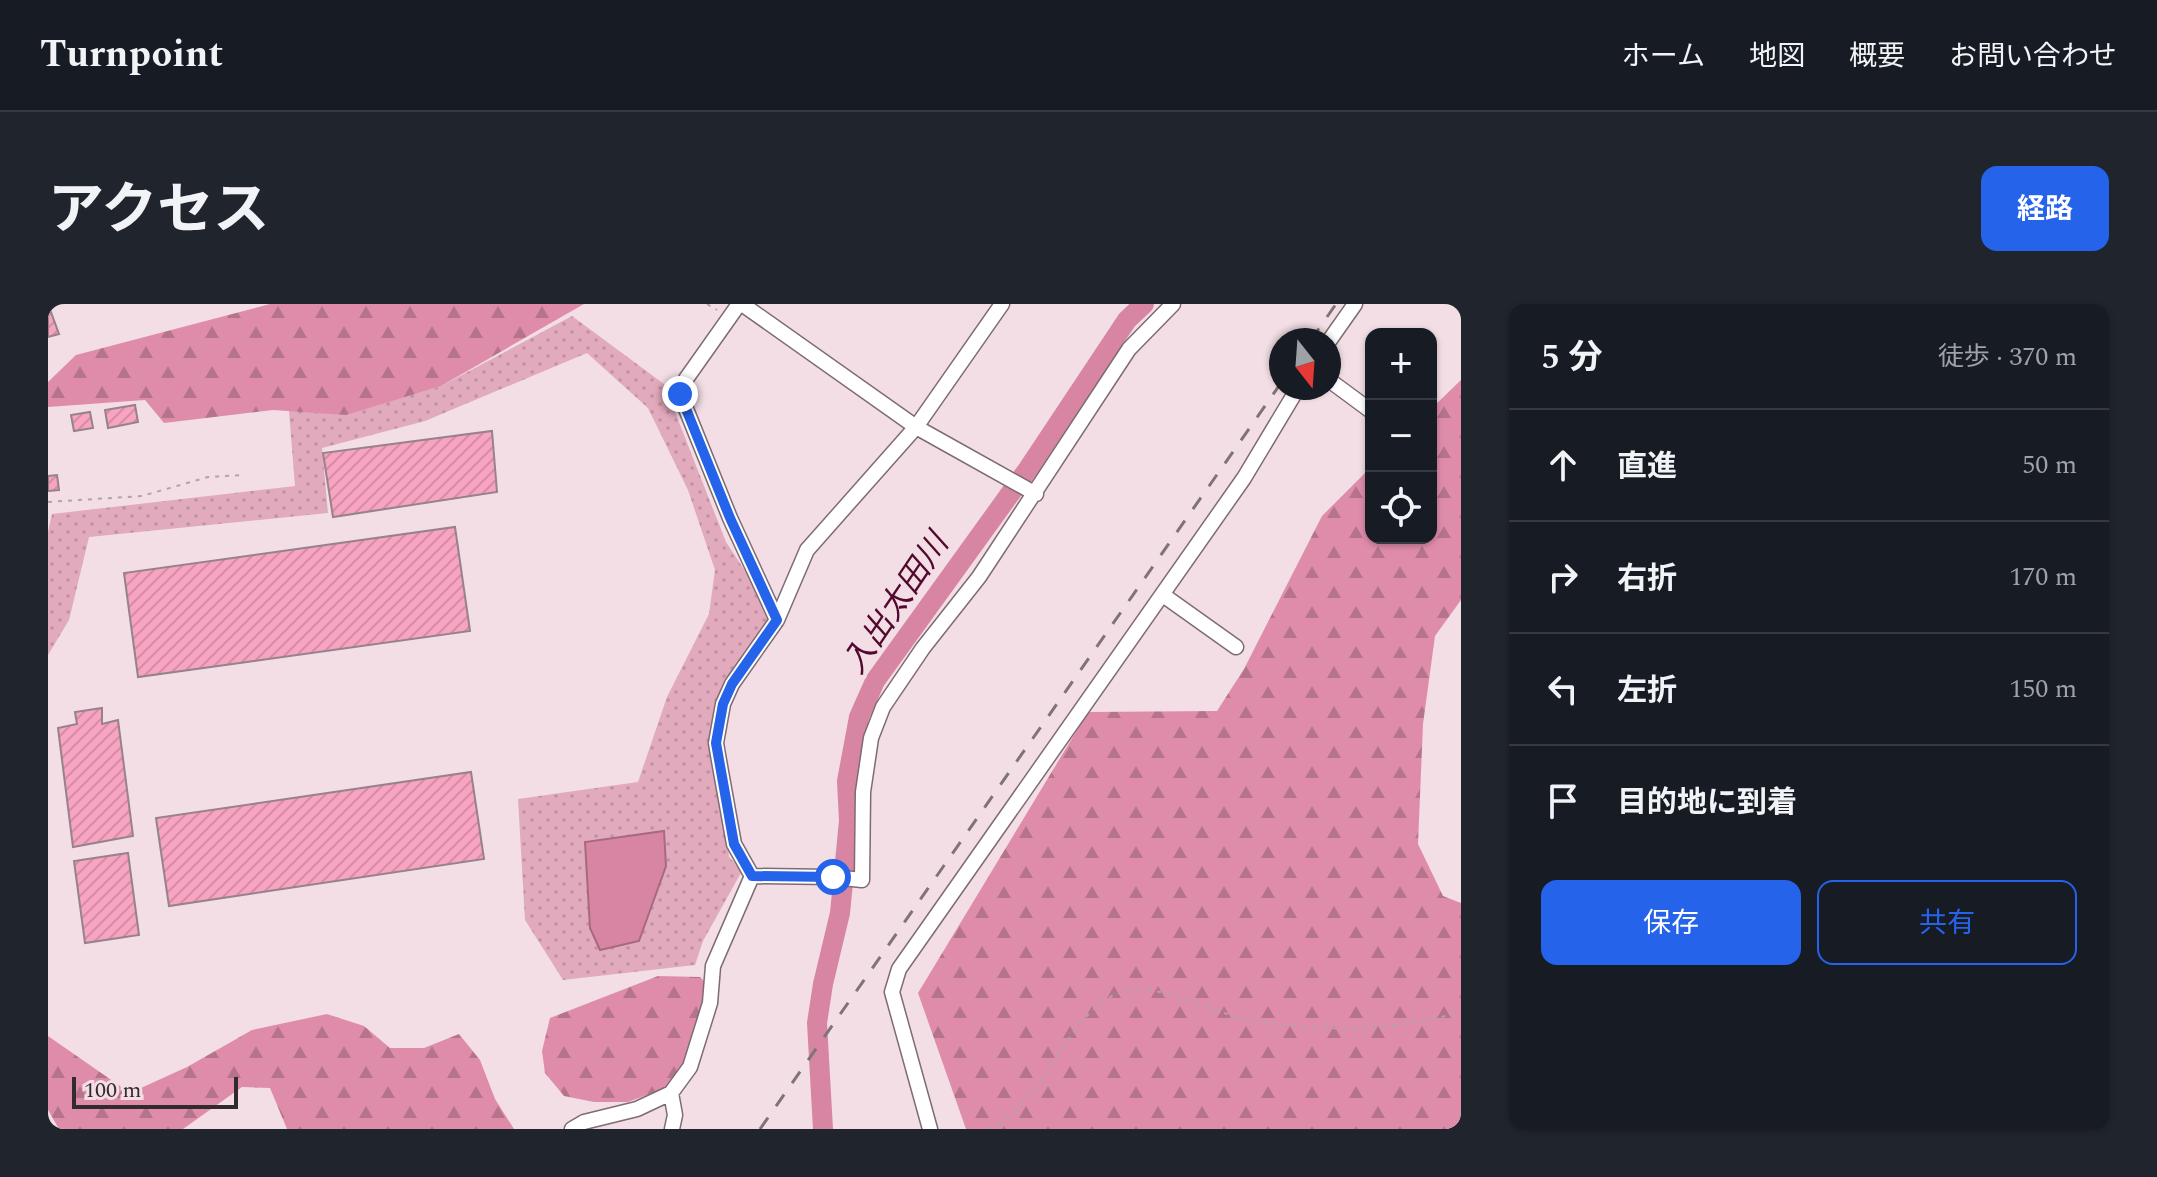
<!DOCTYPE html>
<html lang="ja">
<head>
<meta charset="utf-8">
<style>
	:root { --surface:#171b24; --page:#20242c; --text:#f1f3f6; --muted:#9ea1a6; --line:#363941; --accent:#2563eb }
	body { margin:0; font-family:Spectral,"Noto Sans JP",serif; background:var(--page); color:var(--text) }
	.controls { position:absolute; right:24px; top:24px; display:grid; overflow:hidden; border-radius:16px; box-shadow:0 2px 6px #0004 }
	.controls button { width:72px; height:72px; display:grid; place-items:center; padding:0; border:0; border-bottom:2px solid var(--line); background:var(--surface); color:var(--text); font:40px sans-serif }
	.compass { position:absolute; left:1221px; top:24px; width:72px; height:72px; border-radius:50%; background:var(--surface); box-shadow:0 2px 6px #0004; rotate:163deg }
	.scale { position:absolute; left:24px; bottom:20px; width:166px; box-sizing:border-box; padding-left:8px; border:4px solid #322b2d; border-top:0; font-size:22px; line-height:28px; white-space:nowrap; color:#322b2d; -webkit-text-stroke:6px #f2dee4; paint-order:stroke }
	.stop { position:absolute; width:24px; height:24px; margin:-18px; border:6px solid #2563eb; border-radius:50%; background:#fff }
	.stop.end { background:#2563eb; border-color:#fff; box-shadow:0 2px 8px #0008 }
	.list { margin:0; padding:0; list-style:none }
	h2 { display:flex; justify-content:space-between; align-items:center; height:104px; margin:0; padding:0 32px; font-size:34px }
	h2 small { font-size:26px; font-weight:400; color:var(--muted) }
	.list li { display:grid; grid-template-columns:52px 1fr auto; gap:24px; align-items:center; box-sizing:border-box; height:112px; padding:0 32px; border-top:2px solid var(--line) }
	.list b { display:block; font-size:30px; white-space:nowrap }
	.list em { font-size:26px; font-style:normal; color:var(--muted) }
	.actions { display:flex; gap:16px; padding:24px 32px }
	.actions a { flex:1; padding:18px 0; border:2px solid var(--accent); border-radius:16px; text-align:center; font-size:28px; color:var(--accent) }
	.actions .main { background:var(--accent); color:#fff }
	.icon { flex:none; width:44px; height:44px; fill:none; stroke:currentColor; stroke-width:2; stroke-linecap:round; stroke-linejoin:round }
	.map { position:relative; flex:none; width:1413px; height:825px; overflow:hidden; border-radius:16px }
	header { display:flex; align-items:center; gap:48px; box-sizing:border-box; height:112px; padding:0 40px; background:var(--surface); border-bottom:2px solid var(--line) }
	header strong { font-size:38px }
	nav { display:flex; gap:44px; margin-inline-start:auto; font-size:28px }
	.intro { display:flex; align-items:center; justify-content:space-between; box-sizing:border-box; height:192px; padding:0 48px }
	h1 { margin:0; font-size:56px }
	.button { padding:20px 36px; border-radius:16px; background:var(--accent); color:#fff; font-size:28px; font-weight:700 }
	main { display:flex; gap:48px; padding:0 48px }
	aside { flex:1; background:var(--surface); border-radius:16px; box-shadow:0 2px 6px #0004 }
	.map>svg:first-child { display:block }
	.grass { fill:url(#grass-dots) }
	.forest { fill:url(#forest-firs) }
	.water { fill:#d885a4; stroke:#a66a80; stroke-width:2 }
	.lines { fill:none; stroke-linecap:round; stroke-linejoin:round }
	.river { stroke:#d885a4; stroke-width:20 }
	.building { fill:url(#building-hatch); stroke:#968389; stroke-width:2 }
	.minor-casing { stroke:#7e6c72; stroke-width:17 }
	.path { stroke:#b3a3a8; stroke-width:2; stroke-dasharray:4 6; stroke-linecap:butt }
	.minor { stroke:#fff; stroke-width:14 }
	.rail { stroke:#807377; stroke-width:3; stroke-dasharray:14 14; stroke-linecap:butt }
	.route { stroke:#2563eb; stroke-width:10 }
	.labels { text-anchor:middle; stroke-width:8; stroke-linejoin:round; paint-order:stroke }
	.water-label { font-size:32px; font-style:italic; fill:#53082e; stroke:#f2dee4 }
</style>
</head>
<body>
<header>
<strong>Turnpoint</strong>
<nav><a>ホーム</a><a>地図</a><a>概要</a><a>お問い合わせ</a></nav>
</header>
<div class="intro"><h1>アクセス</h1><a class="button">経路</a></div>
<main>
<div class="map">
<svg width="1413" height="825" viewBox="0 0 1413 825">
	<defs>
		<pattern id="grass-dots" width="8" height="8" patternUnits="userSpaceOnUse" patternTransform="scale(2)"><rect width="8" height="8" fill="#e2aabd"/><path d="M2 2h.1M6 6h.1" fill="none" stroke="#c292a3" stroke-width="1.8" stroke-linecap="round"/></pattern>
		<pattern id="forest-firs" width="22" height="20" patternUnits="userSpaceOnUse" patternTransform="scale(2)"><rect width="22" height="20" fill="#df8cab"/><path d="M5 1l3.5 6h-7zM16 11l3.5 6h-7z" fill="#b5738c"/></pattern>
		<pattern id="building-hatch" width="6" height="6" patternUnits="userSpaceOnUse" patternTransform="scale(2)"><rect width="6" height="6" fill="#f8a3c2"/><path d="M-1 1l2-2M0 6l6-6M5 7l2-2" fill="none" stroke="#d58ca7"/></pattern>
	</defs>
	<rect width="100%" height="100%" fill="#f2dee4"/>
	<path class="grass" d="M 524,12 L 616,80 L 678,238 L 724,308 L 675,400 L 670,451 L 681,553 L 694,567 L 655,637 L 647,661 L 515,676 L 477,616 L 470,495 L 590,478 L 619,393 L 661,310 L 667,266 L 640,186 L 600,104 L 539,49 L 377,117 L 274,144 L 280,209 L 41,233 L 21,316 L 0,351 L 0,228 L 4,210 L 247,182 L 241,107 L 312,106 L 393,82 Z"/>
	<path class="forest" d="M 222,0 L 536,0 L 393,82 L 298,111 L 225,106 L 116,119 L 97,96 L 0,103 L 0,78 L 28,51 Z
		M 1413,76 L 1413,296 L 1387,332 L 1375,420 L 1370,540 L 1395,592 L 1413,599 L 1413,825 L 918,825 L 870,689 L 1040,408 L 1169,407 L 1196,365 L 1274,212 L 1323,163 L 1323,234 L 1383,234 L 1383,105 Z
		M 610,672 L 652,673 L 663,684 L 656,733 L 628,780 L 580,798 L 546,798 L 516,792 L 497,769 L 494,747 L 502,714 Z
		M 279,710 L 316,722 L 342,744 L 376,744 L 411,730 L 432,756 L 447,795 L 466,825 L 239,825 L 222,784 L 194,783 L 135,825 L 11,825 L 0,806 L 0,732 L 82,789 L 139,763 L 204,726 Z"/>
	<path class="water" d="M 616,527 L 618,562 L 591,637 L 552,646 L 542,624 L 537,538 Z"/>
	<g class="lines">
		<path class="river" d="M 775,825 L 769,719 L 775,680 L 792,609 L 801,517 L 799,477 L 811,413 L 827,377 L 980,165 L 1079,16 L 1096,0"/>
	</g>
	<path class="building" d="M 0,0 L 11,30 L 0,33 Z
		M 87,101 L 90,118 L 60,124 L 57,106 Z
		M 42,108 L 45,124 L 26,127 L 23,111 Z
		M 444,127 L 449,188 L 285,213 L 275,149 Z
		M 9,171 L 11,186 L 0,187 L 0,172 Z
		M 407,223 L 422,327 L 90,373 L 76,269 Z
		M 54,404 L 54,420 L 70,416 L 85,532 L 25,543 L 10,424 L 29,420 L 27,408 Z
		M 423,468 L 436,555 L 121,602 L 108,514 Z
		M 80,549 L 91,631 L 37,639 L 26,557 Z"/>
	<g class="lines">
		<defs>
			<path id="minor" d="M 691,0 L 638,75 L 632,90 L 682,214 L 729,316
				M 694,0 L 868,123 L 988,190
				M 1281,37 L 1307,0
				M 1281,76 L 1323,107
				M 1115,291 L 1188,343
				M 704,572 L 785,573 L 814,576 L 815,488 L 823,434 L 835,403 L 875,344 L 931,273 L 1081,45 L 1125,0
				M 623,789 L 627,811 L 624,825
				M 524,825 L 536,818 L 589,805 L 623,789 L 642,763 L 662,699 L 665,662 L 704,572 L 686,540 L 670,451 L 668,439 L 675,400 L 684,380 L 729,316 L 759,246 L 868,123 L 954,0
				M 882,825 L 844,688 L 851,665 L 1196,174 L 1250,84"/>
		</defs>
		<use href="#minor" class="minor-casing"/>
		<path class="path" d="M 659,0 L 669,6
			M 0,198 L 94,192 L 160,173 L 197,171
			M 941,825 C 999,800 1019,700 1080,686 C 1108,679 1167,709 1197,715 C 1270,729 1342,728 1413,708"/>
		<use href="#minor" class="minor"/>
		<path class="rail" d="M 1263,36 L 1288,0
			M 712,825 L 1233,79"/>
	</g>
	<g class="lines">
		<path class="route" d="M 632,90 L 682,214 L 729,316 L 684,380 L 675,400 L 668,439 L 686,540 L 704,572 L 785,573"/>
	</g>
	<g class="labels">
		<g class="water-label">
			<text transform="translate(847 299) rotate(-56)" y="11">入出太田川</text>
		</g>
	</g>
</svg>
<div class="controls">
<button>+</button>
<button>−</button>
<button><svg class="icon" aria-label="locate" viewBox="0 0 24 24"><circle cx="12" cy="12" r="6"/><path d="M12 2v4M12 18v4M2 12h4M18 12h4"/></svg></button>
</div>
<svg class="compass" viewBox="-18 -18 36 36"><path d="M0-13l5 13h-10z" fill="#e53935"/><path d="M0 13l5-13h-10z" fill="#9ea1a6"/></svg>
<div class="scale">100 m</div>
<div class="stop" style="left:785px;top:573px"></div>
<div class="stop end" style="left:632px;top:90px"></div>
</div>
<aside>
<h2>5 分<small>徒歩 · 370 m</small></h2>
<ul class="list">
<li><svg class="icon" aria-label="ahead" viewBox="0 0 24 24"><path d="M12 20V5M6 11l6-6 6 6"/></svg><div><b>直進</b></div><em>50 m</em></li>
<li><svg class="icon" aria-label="right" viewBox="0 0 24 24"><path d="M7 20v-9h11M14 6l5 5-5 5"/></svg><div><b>右折</b></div><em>170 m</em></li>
<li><svg class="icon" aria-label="left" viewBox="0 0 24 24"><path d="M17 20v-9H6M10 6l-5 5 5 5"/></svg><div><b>左折</b></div><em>150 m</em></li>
<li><svg class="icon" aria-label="arrive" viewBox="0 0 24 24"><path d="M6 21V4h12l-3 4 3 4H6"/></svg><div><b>目的地に到着</b></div></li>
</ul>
<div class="actions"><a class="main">保存</a><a>共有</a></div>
</aside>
</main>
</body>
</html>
